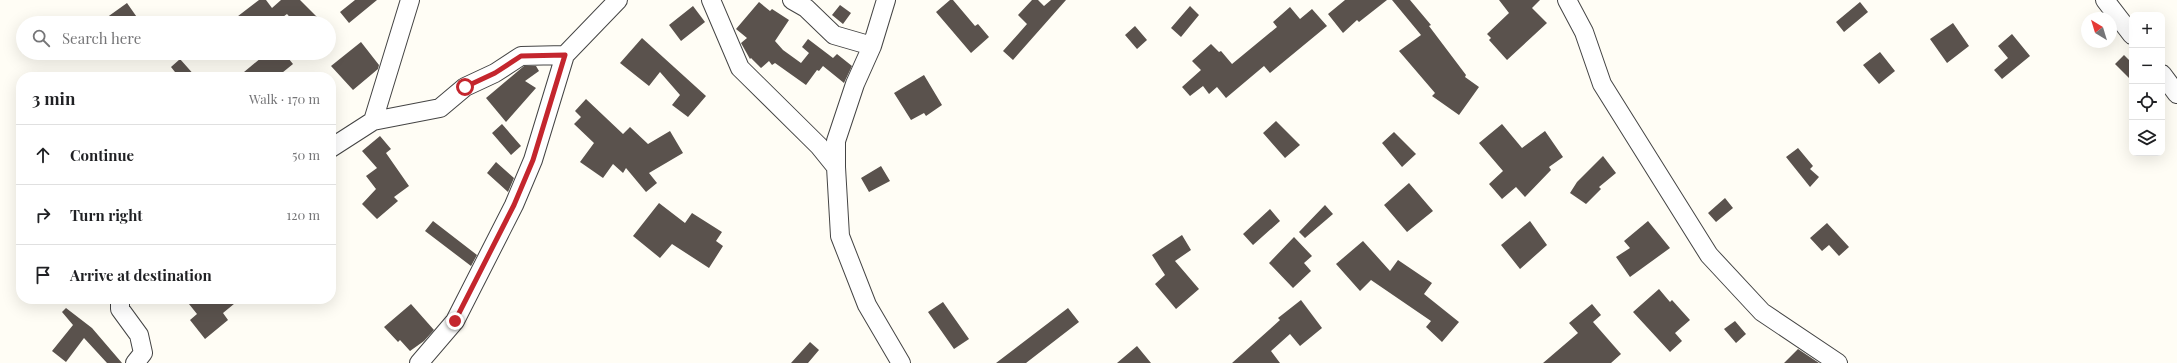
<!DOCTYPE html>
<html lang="en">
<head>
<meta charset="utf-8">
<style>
	:root { --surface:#fff; --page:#f2f2f2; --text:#202124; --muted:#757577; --line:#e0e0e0 }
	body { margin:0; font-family:"Playfair Display",serif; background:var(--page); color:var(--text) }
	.controls { position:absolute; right:12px; top:12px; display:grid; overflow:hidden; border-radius:8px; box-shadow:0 4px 16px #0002 }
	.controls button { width:36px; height:36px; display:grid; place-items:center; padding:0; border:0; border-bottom:1px solid var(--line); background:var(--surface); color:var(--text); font:20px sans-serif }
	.compass { position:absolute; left:2081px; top:12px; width:36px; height:36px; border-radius:50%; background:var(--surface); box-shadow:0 4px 16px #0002; rotate:322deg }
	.stop { position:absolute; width:12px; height:12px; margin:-9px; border:3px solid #c4262e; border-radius:50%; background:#fff }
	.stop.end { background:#c4262e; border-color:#fff; box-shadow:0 1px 4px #0008 }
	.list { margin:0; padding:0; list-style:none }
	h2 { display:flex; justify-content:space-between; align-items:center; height:52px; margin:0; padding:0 16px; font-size:17px }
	h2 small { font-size:13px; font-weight:400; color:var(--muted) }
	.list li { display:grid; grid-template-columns:26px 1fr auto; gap:12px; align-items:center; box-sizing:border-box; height:60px; padding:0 16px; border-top:1px solid var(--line) }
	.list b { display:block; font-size:15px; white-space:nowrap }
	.list em { font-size:13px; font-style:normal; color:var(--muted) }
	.icon { flex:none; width:22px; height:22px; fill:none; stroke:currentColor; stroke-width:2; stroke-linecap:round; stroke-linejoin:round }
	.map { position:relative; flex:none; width:2177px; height:363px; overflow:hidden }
	.search { position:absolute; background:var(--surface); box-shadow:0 4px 16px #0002; left:16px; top:16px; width:320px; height:44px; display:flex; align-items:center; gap:10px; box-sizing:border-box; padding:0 14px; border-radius:22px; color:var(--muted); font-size:15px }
	.panel { position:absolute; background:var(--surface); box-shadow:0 4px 16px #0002; left:16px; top:72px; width:320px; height:232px; border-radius:16px }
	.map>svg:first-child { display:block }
	.building { fill:#5a524d }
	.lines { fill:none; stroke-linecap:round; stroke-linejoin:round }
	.street-casing { stroke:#444; stroke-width:20 }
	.street { stroke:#fff; stroke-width:18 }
	.route { stroke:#c4262e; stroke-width:5 }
</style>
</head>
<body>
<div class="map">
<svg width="2177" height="363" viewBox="0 0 2177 363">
	<rect width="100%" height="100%" fill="#fffdf5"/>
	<path class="building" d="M 259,0 L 266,0 L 272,8 L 281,0 L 300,0 L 323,23 L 295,23 L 287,14 L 280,19 L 283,23 L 229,23 Z
		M 355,0 L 377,0 L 349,23 L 340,12 Z
		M 950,0 L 953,0 L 975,26 L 978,24 L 989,37 L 971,53 L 936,12 Z
		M 1032,0 L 1038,0 L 1044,6 L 1051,0 L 1066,0 L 1013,60 L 1003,51 L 1027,24 L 1018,15 Z
		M 1345,0 L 1387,0 L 1359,22 L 1357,20 L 1343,33 L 1328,14 Z
		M 1392,0 L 1410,0 L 1431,25 L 1429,26 L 1466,75 L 1465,77 L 1479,87 L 1459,115 L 1432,96 L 1435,93 L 1399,51 L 1421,35 Z
		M 1499,0 L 1540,0 L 1532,8 L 1547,23 L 1507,60 L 1489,40 L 1491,38 L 1487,34 L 1509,13 Z
		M 759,2 L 770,11 L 772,9 L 789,20 L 775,41 L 783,50 L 801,63 L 809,53 L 802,47 L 808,39 L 833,58 L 837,54 L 852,66 L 844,83 L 823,66 L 819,71 L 817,70 L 806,85 L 775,63 L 772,65 L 769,61 L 761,68 L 751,58 L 750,59 L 741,43 L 747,38 L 736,29 Z
		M 1860,2 L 1868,12 L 1844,32 L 1836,22 Z
		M 127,3 L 141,23 L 99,23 Z
		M 840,5 L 851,13 L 843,24 L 832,15 Z
		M 693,6 L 705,22 L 681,41 L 669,25 Z
		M 1190,6 L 1199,15 L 1181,37 L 1171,28 Z
		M 1290,7 L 1300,19 L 1312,9 L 1327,26 L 1270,73 L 1264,66 L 1226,98 L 1217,87 L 1209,94 L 1203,86 L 1190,96 L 1182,87 L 1201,70 L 1192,61 L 1211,44 L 1219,52 L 1221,51 L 1232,64 L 1277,27 L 1273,22 Z
		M 1953,23 L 1969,46 L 1947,63 L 1930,39 Z
		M 1135,26 L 1147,40 L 1137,49 L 1125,35 Z
		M 2012,34 L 2030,56 L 2002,79 L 1994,70 L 2008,58 L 1998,46 Z
		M 642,38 L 706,96 L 688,117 L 672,105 L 680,95 L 660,72 L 649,86 L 620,63 Z
		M 361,42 L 379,65 L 378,69 L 353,90 L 331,66 Z
		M 1880,52 L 1895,71 L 1879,84 L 1863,65 Z
		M 267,53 L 284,53 L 293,64 L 277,77 L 238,77 Z
		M 2124,55 L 2132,63 L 2132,81 L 2115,64 Z
		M 180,59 L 196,77 L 179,77 L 171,67 Z
		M 524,66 L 536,66 L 539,71 L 525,81 L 536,88 L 506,122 L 486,98 Z
		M 924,75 L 942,105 L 926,116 L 924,113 L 911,120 L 894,93 Z
		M 586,99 L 623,134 L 630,127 L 648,144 L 670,131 L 683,153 L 649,173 L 657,183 L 646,192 L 626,168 L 623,173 L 613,164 L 603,178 L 580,162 L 594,143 L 574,124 L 581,117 L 575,111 Z
		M 1276,121 L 1300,145 L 1285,158 L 1263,133 Z
		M 502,124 L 521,146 L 511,155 L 492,133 Z
		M 1502,124 L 1522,148 L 1545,131 L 1563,157 L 1549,167 L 1551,170 L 1525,197 L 1516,187 L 1502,199 L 1489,184 L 1503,171 L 1479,143 Z
		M 1394,132 L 1416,154 L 1402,167 L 1382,143 Z
		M 380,136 L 391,149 L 386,153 L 409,186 L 394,197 L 398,201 L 377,219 L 362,204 L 376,189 L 366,176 L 377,168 L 362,151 Z
		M 1798,148 L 1813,166 L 1810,169 L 1819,177 L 1810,187 L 1786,157 Z
		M 1603,156 L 1616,173 L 1599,187 L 1601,189 L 1586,204 L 1570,193 L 1577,182 Z
		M 496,162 L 514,178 L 508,192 L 487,173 Z
		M 881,166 L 890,181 L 869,192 L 861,178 Z
		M 1409,183 L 1433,211 L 1407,232 L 1384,205 Z
		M 1725,198 L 1733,208 L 1716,222 L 1708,213 Z
		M 659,203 L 685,223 L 692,213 L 722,232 L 716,241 L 723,246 L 709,268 L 672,244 L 660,258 L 633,236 Z
		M 1325,205 L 1333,214 L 1305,238 L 1299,232 Z
		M 1270,209 L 1280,221 L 1253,245 L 1243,234 Z
		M 433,221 L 477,255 L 471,266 L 425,231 Z
		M 1530,221 L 1547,245 L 1520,269 L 1501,245 Z
		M 1648,221 L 1670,248 L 1630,277 L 1616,257 L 1630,248 L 1624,241 Z
		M 1827,223 L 1849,247 L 1839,256 L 1829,245 L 1822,251 L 1810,238 Z
		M 1182,235 L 1191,250 L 1175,261 L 1199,289 L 1176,309 L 1155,284 L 1165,275 L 1152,255 Z
		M 1294,237 L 1312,256 L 1304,263 L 1311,271 L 1293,288 L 1269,263 Z
		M 1363,241 L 1390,271 L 1398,260 L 1432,283 L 1424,294 L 1459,322 L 1442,342 L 1426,327 L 1431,321 L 1371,280 L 1360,291 L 1336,264 Z
		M 1659,289 L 1670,302 L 1672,300 L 1690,320 L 1675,333 L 1682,341 L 1670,352 L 1633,312 Z
		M 185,299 L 240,299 L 223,313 L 228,320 L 205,339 L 190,320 L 197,314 Z
		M 1301,300 L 1322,328 L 1300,346 L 1290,334 L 1271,351 L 1280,363 L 1232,363 L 1280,320 L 1278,318 Z
		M 943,302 L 969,339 L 954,349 L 928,312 Z
		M 411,304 L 434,330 L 424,341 L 410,351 L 400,340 L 398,342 L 384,327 Z
		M 1592,304 L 1601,315 L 1593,322 L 1621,354 L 1611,363 L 1543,363 L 1578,333 L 1569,323 Z
		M 66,308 L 92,328 L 122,363 L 107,363 L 84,338 L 66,362 L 52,351 L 73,325 L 62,312 Z
		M 1068,308 L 1079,322 L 1026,363 L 996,363 Z
		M 1735,321 L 1746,334 L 1736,343 L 1724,329 Z
		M 810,342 L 819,350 L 808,363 L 791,363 Z
		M 1137,346 L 1151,363 L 1117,363 Z
		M 1798,349 L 1819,363 L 1784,363 Z"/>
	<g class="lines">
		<defs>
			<path id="street" d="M 410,0 L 373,121 L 440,108 L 465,87 L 495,73 L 521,56 L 565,55 L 533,160 L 514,205 L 455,321 L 419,363
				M 711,0 L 740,68 L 819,146 L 836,167 L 840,236 L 867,305 L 901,363
				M 792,0 L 806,8 L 834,35 L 872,46
				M 1567,0 L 1584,32 L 1602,84 L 1709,255 L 1762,312 L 1838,363
				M 2105,0 L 2132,35
				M 565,55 L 618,0
				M 2162,74 L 2177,94
				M 331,148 L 373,121
				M 836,167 L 836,141 L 855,84 L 872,46 L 886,0
				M 120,299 L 120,309 L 139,335 L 143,353 L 135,363"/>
		</defs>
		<use href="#street" class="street-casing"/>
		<use href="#street" class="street"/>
	</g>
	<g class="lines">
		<path class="route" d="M 455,321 L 514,205 L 533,160 L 565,55 L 521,56 L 495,73 L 465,87"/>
	</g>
</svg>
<div class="controls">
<button>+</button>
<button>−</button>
<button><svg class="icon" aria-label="locate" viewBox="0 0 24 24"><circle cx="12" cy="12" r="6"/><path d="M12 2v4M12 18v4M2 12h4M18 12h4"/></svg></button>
<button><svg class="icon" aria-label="layers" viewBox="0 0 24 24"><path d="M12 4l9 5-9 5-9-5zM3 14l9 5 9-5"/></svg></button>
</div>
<svg class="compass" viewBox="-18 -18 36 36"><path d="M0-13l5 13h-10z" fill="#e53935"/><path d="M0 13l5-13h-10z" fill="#757577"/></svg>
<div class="stop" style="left:465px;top:87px"></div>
<div class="stop end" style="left:455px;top:321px"></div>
<div class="search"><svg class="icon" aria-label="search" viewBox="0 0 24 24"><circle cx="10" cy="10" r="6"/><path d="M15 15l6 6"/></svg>Search here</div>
<section class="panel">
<h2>3 min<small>Walk · 170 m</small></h2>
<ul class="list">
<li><svg class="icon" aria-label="ahead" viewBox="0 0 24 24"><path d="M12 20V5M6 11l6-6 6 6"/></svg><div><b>Continue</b></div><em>50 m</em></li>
<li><svg class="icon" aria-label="right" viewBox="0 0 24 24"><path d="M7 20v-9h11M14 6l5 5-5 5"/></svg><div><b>Turn right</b></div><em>120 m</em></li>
<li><svg class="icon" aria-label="arrive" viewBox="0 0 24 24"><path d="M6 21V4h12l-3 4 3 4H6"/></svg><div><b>Arrive at destination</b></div></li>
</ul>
</section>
</div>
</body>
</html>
